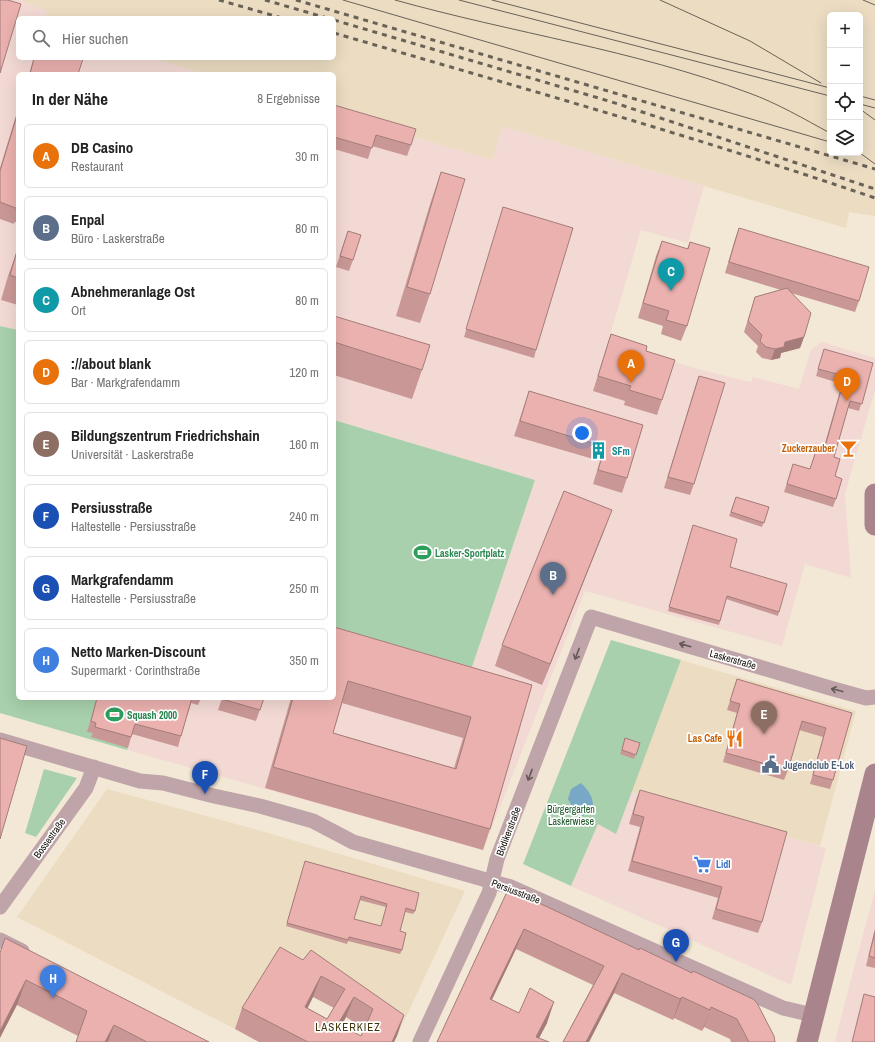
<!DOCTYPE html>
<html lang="de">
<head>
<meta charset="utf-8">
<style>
	:root { --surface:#fff; --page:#f6f6f6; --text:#222; --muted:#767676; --line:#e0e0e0; --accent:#2563eb }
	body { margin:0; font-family:"Archivo Narrow",sans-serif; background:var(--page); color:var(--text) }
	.controls { position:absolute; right:12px; top:12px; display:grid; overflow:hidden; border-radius:6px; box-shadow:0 4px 16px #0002 }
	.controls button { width:36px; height:36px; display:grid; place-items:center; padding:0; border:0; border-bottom:1px solid var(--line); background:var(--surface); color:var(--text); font:20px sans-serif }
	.you { position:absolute; left:582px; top:433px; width:14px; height:14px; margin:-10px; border:3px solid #fff; border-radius:50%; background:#1a73e8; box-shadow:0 0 0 6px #1a73e833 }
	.badge { display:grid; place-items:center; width:26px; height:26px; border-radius:50%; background:var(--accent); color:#fff; font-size:13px; font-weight:700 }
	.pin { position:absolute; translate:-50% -33px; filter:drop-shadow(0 1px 2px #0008) }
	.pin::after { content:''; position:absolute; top:21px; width:14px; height:12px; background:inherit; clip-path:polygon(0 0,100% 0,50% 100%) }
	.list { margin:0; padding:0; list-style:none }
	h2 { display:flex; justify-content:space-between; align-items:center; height:52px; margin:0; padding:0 16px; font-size:17px }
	h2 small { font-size:13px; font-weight:400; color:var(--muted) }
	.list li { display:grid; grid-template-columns:26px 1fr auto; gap:12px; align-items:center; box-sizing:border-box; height:64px; margin:0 8px 8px; padding:0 8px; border:1px solid var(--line); border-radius:6px }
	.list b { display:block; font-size:15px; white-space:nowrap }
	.list p { margin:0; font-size:13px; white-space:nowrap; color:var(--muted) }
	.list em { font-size:13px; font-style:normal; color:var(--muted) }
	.icon { flex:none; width:22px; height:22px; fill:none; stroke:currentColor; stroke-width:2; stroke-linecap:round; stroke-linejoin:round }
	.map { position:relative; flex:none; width:875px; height:1042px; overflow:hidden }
	.search { position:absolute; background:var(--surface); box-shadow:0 4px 16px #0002; left:16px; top:16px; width:320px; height:44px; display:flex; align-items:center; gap:10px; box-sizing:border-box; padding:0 14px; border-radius:6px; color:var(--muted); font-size:15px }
	.panel { position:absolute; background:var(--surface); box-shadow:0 4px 16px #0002; left:16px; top:72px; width:320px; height:628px; border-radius:6px }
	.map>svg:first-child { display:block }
	.commercial { fill:#f3d9d4 }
	.built { fill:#ebdcc2; fill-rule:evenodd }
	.green { fill:#a8d0ac }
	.water { fill:#78a8c6 }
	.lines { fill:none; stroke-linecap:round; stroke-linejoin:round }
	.minor { stroke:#bfa5aa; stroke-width:15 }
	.secondary { stroke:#a9848c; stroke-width:21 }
	.tram { stroke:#696257; stroke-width:1 }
	.rail { stroke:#696257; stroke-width:3; stroke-dasharray:5 5; stroke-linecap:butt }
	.wall { fill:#c99896; fill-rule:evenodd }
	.shaded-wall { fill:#a47c7a }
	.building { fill:#eab1ae; stroke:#a47c7a; fill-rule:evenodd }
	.oneway { stroke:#675858 }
	.labels { text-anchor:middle; stroke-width:3.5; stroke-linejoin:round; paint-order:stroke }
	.food-label { font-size:10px; font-weight:bold; fill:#c56008; stroke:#fff; text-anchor:end }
	.culture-label { font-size:10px; font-weight:bold; fill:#0d838f; stroke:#fff; text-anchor:start }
	.leisure-label { font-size:10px; font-weight:bold; fill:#27864d; stroke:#fff; text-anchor:start }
	.street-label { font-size:10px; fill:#0f0b05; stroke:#fff }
	.service-label { font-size:10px; font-weight:bold; fill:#4e5e75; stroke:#fff; text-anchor:start }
	.park-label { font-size:10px; fill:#1a5627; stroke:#fff }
	.shop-label { font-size:10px; font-weight:bold; fill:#366cbe; stroke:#fff; text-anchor:start }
	.neighbourhood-label { font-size:11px; letter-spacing:1px; fill:#3f350a; stroke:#fff }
</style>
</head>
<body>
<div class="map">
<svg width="875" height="1042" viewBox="0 0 875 1042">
	<rect width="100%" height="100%" fill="#f3e8d5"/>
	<path class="commercial" d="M 0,0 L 20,0 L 47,11 L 45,18 L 18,18 L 18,58 L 152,58 L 205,74 L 18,74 L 18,330 L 0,326 Z
		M 334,113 L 492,160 L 502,126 L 704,186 L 688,243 L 641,230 L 608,342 L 701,370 L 751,382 L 753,377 L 799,389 L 811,350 L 822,342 L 875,358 L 875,390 L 845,494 L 851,578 L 805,564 L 782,646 L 585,591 L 483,850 L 127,750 L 141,698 L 334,698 L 334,627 L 472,667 L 535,480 L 334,420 Z
		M 631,792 L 826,848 L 791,985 L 571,886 L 598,824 L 616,833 Z
		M 875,890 L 875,1042 L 835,1042 L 851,979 Z"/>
	<path class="built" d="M 20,0 L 875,0 L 875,216 L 849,212 L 846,228 L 502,126 L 492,160 L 334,113 L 334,74 L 205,74 L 152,58 L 334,58 L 334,18 L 45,18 L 47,11 ZM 830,15 L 860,15 L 860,153 L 830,153 Z
		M 681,660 L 856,711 L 820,846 L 631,792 Z
		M 107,789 L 258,830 L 465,891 L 397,1036 L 272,968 L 235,1029 L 17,917 Z"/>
	<path class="green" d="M 0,326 L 18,330 L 18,698 L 141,698 L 127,750 L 0,713 Z
		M 334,420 L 535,480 L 472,667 L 334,627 Z
		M 611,640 L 681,660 L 616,834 L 598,824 L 571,886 L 523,864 Z
		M 44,769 L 77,778 L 36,837 L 25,833 Z"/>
	<path class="water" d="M 581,783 C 588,790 593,796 593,807 L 583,816 L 573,808 L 568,799 L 571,789 Z"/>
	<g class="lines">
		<path class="minor" d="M 0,740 L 140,781 L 163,783 L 214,796 L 260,806 L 313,821 L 353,842 L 511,887 L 783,1008 L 813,1015
			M 0,907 L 86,788 L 94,767
			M 0,940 L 22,951
			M 420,1042 L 489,893 L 497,859 L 591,617 L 830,688 L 866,698 L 875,697"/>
		<path class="secondary" d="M 875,494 L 875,525
			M 807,1042 L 875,774"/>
		<path class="tram" d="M 343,0 L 830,142
			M 395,0 C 513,33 634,50 749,93 C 777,103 804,119 830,133
			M 459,0 L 830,96
			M 492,0 L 830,88
			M 660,0 L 750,41 L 821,83
			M 863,0 L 875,5
			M 860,96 L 875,100
			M 860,104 L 875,108
			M 860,109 L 875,120
			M 860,153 L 875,164"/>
		<path class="rail" d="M 219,0 L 282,18
			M 265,0 L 327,18
			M 296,0 L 875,169
			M 334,20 L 612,102 L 875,189
			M 334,33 C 515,86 697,137 875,198"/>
	</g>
	<path class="wall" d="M 34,58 L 81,58 L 78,74 L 29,74 Z
		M 334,105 L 411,145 L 407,156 L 372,146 L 368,159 L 334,149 Z
		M 18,109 L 18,223 L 14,222 L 14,224 L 0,219 L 0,168 Z
		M 441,172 L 430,294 L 420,323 L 396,316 L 431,201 Z
		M 503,207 L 536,350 L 534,358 L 464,337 Z
		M 739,228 L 859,301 L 855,312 L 791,293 L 804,337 L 800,348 L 781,353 L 780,358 L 771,360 L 762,358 L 756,352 L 758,346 L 744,332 L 755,297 L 781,290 L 725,273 L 735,239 Z
		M 348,231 L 353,260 L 349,271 L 336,267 L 344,242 Z
		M 662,241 L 687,249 L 690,242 L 687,326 L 681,341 L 661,334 L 663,326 L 638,318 L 656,256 Z
		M 17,251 L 18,252 L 18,305 L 1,300 L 8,276 Z
		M 334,316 L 422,370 L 412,399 L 334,375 Z
		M 611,334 L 646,351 L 662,400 L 657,415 L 624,405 L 625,401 L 593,391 L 606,349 Z
		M 824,349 L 873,363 L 859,411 L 848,408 L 834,457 L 836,499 L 833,507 L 784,492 L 793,464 L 810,469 L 817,448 L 823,450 L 842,384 L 816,376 Z
		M 699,376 L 694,484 L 690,495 L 664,488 L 695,387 Z
		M 529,391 L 643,425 L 627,478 L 622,493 L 593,484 L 600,461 L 514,436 Z
		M 736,497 L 769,507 L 762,527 L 729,516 Z
		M 692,528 L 730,567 L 779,612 L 778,616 L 726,599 L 719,625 L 668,611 Z
		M 604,531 L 542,685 L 495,666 L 502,645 Z
		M 334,627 L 532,685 L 490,829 L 483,850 L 265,788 L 291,698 L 334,698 ZM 342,703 L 463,738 L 454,768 L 333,733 Z
		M 737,679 L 852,713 L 833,780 L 830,789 L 810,784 L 823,737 L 799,730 L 788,770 L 784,780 L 723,762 L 737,713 L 727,710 Z
		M 97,698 L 201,698 L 198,705 L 191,703 L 181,736 L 178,747 L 132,734 L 128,748 L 91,737 L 93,733 L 87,732 Z
		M 222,698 L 264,698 L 256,721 L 218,710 Z
		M 625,738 L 640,743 L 634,759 L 620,754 Z
		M 640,790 L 762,922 L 758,933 L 712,919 L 718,898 L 628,871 L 640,827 L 629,824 L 636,800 Z
		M 304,865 L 415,911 L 413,914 L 405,912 L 400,931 L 402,950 L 400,954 L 348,941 L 347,944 L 286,926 ZM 359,900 L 386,907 L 381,926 L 354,919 Z
		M 523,895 L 639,950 L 775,1042 L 731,1042 L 730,1039 L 704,1027 L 702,1031 L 674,1018 L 673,1020 L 614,993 L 589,1042 L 563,1042 L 593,985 L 516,949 L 492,1000 L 519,1013 L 547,1023 L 539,1038 L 437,1042 Z
		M 875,928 L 875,968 L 866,966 Z
		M 0,952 L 209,1042 L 76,1042 L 78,1036 L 17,1005 Z
		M 303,960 L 404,1015 L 394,1042 L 259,1042 L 235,1029 L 242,1008 ZM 313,997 L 334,1008 L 327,1019 L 307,1008 ZM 346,1017 L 364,1029 L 361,1036 L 341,1026 Z"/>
	<path class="shaded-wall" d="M 804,337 L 800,348 L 781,353 L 780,358 L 771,360 L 775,349 L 785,342 Z
		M 612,510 L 604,531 L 542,685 L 550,664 Z
		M 524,929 L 516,949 L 482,1020 L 490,999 Z
		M 622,973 L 614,993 L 589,1042 L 586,1042 Z
		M 321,976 L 313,997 L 298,1028 L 305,1007 Z
		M 26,980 L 17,1005 L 0,1038 L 0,1031 Z
		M 354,997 L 346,1017 L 333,1042 L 338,1024 Z
		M 682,997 L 674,1018 L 673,1020 L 680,999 Z
		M 554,1002 L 547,1023 L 537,1042 L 536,1037 Z
		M 711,1007 L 704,1027 L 702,1031 L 710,1010 Z
		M 404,1015 L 397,1036 L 394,1042 L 392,1042 Z
		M 114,1025 L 108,1042 L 105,1042 Z"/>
	<path class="building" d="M 0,0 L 8,0 L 21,4 L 0,73 Z
		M 34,58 L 81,58 L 83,59 L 78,74 L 30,74 Z
		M 334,105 L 416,129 L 411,145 L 376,135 L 372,148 L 334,137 Z
		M 18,112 L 18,209 L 0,202 L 0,171 Z
		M 441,172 L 465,179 L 430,294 L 407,287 Z
		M 503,207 L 573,228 L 536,350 L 466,329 Z
		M 739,228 L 869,267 L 859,301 L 729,262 Z
		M 348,231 L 361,235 L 353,260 L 340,256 Z
		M 662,241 L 688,249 L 690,242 L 710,248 L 687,326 L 666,320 L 669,311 L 643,303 Z
		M 17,251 L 18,252 L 18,278 L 10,275 Z
		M 787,288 L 811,313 L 804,337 L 785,342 L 784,347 L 775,349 L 766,347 L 760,341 L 762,335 L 748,321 L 755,297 Z
		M 334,316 L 430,345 L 422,370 L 334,342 Z
		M 611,334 L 647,346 L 646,351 L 675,360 L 662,400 L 629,390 L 631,386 L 598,376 Z
		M 824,349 L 873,363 L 862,404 L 850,401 L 834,457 L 840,459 L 835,476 L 842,479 L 836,499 L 787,484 L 793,464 L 810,469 L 817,448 L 824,450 L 845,376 L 818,369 Z
		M 699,376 L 725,383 L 694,484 L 668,477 Z
		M 529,391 L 643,425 L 627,478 L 598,470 L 605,447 L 520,421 Z
		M 564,491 L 612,510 L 550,664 L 502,645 Z
		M 736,497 L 769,507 L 764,523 L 731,512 Z
		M 693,525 L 737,539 L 730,567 L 787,584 L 779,612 L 727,596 L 720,621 L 669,607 Z
		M 334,627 L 532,685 L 490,829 L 273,767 L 293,698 L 334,698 ZM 348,681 L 471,717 L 456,769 L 333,733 Z
		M 737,679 L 852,713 L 833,780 L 813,775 L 826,728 L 802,721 L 788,770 L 726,753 L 740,704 L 730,701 Z
		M 97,698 L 192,698 L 181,736 L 135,724 L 131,737 L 95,727 L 96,723 L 91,721 Z
		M 223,698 L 264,698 L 260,710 L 222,699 Z
		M 0,738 L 27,746 L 0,839 Z
		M 625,738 L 640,743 L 636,755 L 622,750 Z
		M 640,790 L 787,832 L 762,922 L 716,909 L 722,887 L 632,861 L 644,817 L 633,814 Z
		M 305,861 L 419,893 L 415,911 L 406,908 L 400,931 L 406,933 L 402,950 L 349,937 L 348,940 L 287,923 ZM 361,896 L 387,904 L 381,926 L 354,919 Z
		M 525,888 L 522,895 L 639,950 L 640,948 L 692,973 L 693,971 L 753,999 L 757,1003 L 774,1036 L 775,1042 L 749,1042 L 737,1019 L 711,1007 L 710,1010 L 682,997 L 680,999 L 622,973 L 586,1042 L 563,1042 L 604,966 L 524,929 L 490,999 L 519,1013 L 530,988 L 554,1002 L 536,1037 L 549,1042 L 437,1042 L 506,894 Z
		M 875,932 L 875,958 L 869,956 Z
		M 5,938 L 209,1042 L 147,1042 L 114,1025 L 105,1042 L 76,1042 L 87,1011 L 26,980 L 0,1031 L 0,953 Z
		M 280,947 L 303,960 L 311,950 L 404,1015 L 392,1042 L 308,1042 L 242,1008 ZM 321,976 L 345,989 L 327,1019 L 305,1007 ZM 354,997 L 373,1009 L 361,1036 L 338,1024 Z
		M 864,994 L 875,997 L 875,1042 L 852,1042 Z"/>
	<defs><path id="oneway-shaft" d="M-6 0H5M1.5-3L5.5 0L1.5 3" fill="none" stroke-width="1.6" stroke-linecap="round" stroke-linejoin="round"/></defs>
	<g class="oneway">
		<use href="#oneway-shaft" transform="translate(685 645) rotate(-164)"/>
		<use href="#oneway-shaft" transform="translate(577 654) rotate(111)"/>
		<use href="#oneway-shaft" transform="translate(837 690) rotate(-166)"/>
		<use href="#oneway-shaft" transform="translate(530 775) rotate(111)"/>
	</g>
	<defs>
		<symbol id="bar-bare" viewBox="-9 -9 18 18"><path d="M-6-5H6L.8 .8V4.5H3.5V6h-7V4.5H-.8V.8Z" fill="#e8710a" stroke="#fff" stroke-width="2.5" paint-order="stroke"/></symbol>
		<symbol id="building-bare" viewBox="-9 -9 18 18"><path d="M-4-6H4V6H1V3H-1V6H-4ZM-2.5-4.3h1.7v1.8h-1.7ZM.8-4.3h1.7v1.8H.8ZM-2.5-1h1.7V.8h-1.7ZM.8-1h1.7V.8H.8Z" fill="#0f9aa8" stroke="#fff" stroke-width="2.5" paint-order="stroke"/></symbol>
		<symbol id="stadium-bare" viewBox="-9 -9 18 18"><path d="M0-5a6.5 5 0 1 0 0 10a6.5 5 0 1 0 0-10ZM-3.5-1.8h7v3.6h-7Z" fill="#2e9e5b" stroke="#fff" stroke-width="2.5" paint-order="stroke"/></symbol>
		<symbol id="restaurant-bare" viewBox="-9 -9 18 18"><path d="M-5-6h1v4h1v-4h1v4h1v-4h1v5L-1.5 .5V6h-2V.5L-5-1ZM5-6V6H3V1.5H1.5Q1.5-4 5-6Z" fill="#e8710a" stroke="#fff" stroke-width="2.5" paint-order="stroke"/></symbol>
		<symbol id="civic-bare" viewBox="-9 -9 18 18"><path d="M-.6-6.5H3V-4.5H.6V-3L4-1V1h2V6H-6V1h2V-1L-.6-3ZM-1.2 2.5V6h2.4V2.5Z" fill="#5c6f8a" stroke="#fff" stroke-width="2.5" paint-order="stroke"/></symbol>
		<symbol id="supermarket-bare" viewBox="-9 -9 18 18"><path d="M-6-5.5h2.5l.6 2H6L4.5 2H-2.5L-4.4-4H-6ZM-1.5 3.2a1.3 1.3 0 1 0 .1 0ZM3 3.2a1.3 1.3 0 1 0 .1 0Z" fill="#3f7fe0" stroke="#fff" stroke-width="2.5" paint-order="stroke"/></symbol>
	</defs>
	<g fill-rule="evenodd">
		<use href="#bar-bare" x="836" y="436" width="25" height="25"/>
		<use href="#building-bare" x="586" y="438" width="25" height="25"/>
		<use href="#stadium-bare" x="410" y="540" width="25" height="25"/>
		<use href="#stadium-bare" x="102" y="702" width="25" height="25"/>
		<use href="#restaurant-bare" x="722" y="726" width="25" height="25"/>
		<use href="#civic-bare" x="758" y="752" width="25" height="25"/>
		<use href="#supermarket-bare" x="690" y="852" width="25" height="25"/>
	</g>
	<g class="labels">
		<g class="food-label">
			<text x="835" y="452">Zuckerzauber</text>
			<text x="722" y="742">Las Cafe</text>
		</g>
		<g class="culture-label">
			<text x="612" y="455">SFm</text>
		</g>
		<g class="leisure-label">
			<text x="435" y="557">Lasker-Sportplatz</text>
			<text x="127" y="719">Squash 2000</text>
		</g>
		<g class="street-label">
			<text transform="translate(733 659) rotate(16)" y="4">Laskerstraße</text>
			<text transform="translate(508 831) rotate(-69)" y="4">Bödikerstraße</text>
			<text transform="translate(49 838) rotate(-54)" y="4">Bossestraße</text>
			<text transform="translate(516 891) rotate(21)" y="4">Persiusstraße</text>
		</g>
		<g class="service-label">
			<text x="783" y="769">Jugendclub E-Lok</text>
		</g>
		<g class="park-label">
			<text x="571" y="813">Bürgergarten<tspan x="571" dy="12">Laskerwiese</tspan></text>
		</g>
		<g class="shop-label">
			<text x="716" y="868">Lidl</text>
		</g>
		<g class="neighbourhood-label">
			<text x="348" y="1031">LASKERKIEZ</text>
		</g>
	</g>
</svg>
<div class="controls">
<button>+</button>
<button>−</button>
<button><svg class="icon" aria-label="locate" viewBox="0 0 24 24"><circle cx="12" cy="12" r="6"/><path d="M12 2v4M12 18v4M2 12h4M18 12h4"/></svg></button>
<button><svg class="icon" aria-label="layers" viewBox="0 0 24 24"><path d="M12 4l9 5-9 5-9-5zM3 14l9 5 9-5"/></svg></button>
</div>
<div class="you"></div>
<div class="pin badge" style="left:631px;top:383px;background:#e8710a">A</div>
<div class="pin badge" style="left:553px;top:595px;background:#5c6f8a">B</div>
<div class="pin badge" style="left:671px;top:291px;background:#0f9aa8">C</div>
<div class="pin badge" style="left:847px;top:401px;background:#e8710a">D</div>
<div class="pin badge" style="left:764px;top:734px;background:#8d6e63">E</div>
<div class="pin badge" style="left:205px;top:794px;background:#1a4fb4">F</div>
<div class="pin badge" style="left:676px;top:962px;background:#1a4fb4">G</div>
<div class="pin badge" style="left:53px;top:998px;background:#3f7fe0">H</div>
<div class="search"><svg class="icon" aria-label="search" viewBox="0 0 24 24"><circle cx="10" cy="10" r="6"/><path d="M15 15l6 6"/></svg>Hier suchen</div>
<section class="panel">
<h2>In der Nähe<small>8 Ergebnisse</small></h2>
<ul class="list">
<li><span class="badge" style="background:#e8710a">A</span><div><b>DB Casino</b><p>Restaurant</p></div><em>30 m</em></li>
<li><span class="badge" style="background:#5c6f8a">B</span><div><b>Enpal</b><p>Büro · Laskerstraße</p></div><em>80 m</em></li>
<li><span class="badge" style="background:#0f9aa8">C</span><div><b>Abnehmeranlage Ost</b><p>Ort</p></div><em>80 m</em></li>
<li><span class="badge" style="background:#e8710a">D</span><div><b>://about blank</b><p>Bar · Markgrafendamm</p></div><em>120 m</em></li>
<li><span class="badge" style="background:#8d6e63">E</span><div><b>Bildungszentrum Friedrichshain</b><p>Universität · Laskerstraße</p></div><em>160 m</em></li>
<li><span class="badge" style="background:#1a4fb4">F</span><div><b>Persiusstraße</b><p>Haltestelle · Persiusstraße</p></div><em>240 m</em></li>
<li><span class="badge" style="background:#1a4fb4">G</span><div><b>Markgrafendamm</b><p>Haltestelle · Persiusstraße</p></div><em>250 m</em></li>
<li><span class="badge" style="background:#3f7fe0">H</span><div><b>Netto Marken-Discount</b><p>Supermarkt · Corinthstraße</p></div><em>350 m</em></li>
</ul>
</section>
</div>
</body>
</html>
